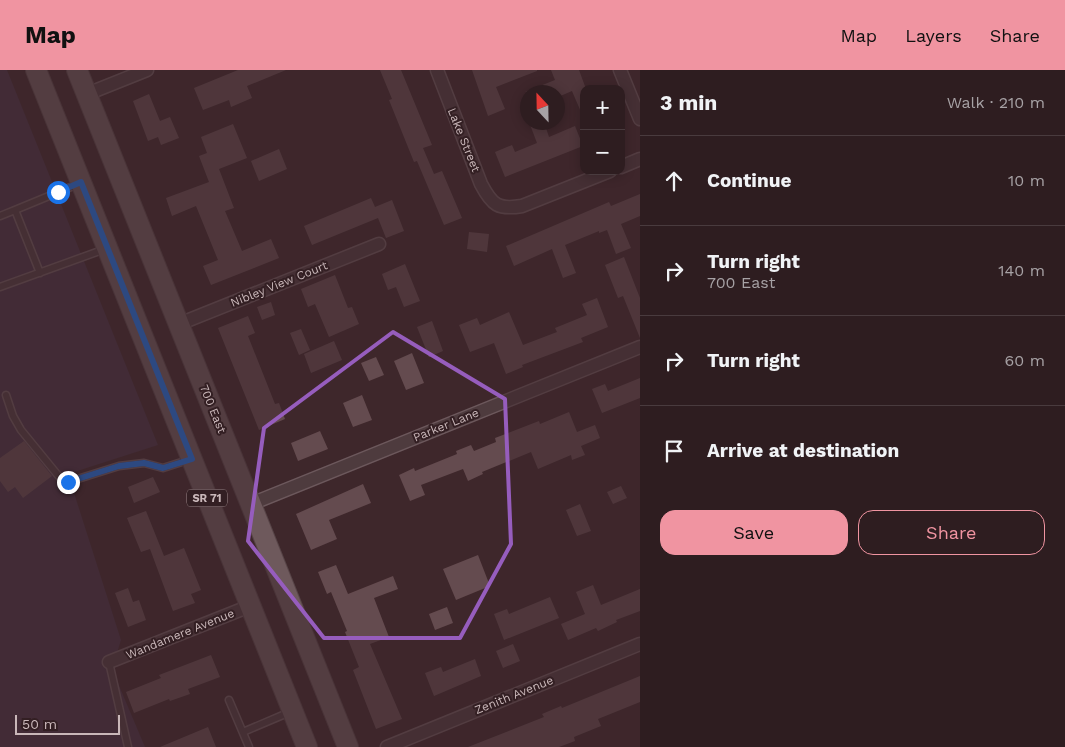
<!DOCTYPE html>
<html lang="en">
<head>
<meta charset="utf-8">
<style>
	:root { --surface:#2e1d20; --page:#3a2a2d; --text:#f1f3f6; --muted:#a7a2a5; --line:#493b3e; --accent:#f094a1 }
	body { margin:0; font-family:"Work Sans",sans-serif; background:var(--page); color:var(--text) }
	.controls { position:absolute; right:15px; top:15px; display:grid; overflow:hidden; border-radius:10px; box-shadow:0 2px 12px #0003 }
	.controls button { width:45px; height:45px; display:grid; place-items:center; padding:0; border:0; border-bottom:1px solid var(--line); background:var(--surface); color:var(--text); font:25px sans-serif }
	.compass { position:absolute; left:520px; top:15px; width:45px; height:45px; border-radius:50%; background:var(--surface); box-shadow:0 2px 12px #0003; rotate:338deg }
	.scale { position:absolute; left:15px; bottom:12px; width:105px; box-sizing:border-box; padding-left:5px; border:2px solid #c9b7b9; border-top:0; font-size:14px; line-height:18px; white-space:nowrap; color:#c9b7b9; -webkit-text-stroke:4px #331f23; paint-order:stroke }
	.stop { position:absolute; width:15px; height:15px; margin:-11px; border:4px solid #1a73e8; border-radius:50%; background:#fff }
	.stop.end { background:#1a73e8; border-color:#fff; box-shadow:0 1px 5px #0008 }
	.list { margin:0; padding:0; list-style:none }
	h2 { display:flex; justify-content:space-between; align-items:center; height:65px; margin:0; padding:0 20px; font-size:21px }
	h2 small { font-size:16px; font-weight:400; color:var(--muted) }
	.list li { display:grid; grid-template-columns:32px 1fr auto; gap:15px; align-items:center; box-sizing:border-box; height:90px; padding:0 20px; border-top:1px solid var(--line) }
	.list b { display:block; font-size:19px; white-space:nowrap }
	.list p { margin:0; font-size:16px; white-space:nowrap; color:var(--muted) }
	.list em { font-size:16px; font-style:normal; color:var(--muted) }
	.actions { display:flex; gap:10px; padding:15px 20px }
	.actions a { flex:1; padding:11px 0; border:1px solid var(--accent); border-radius:15px; text-align:center; font-size:18px; color:var(--accent) }
	.actions .main { background:var(--accent); color:#111 }
	.icon { flex:none; width:28px; height:28px; fill:none; stroke:currentColor; stroke-width:2; stroke-linecap:round; stroke-linejoin:round }
	.map { position:relative; flex:none; width:640px; height:677px; overflow:hidden }
	header { display:flex; align-items:center; gap:30px; box-sizing:border-box; height:70px; padding:0 25px; background:var(--accent); color:#111 }
	header strong { font-size:24px }
	nav { display:flex; gap:28px; margin-inline-start:auto; font-size:18px }
	main { display:flex }
	aside { flex:1; background:var(--surface) }
	.map>svg:first-child { display:block }
	.green { fill:#473243 }
	.building { fill:#644b4f }
	.lines { fill:none; stroke-linecap:round; stroke-linejoin:round }
	.service-casing { stroke:#6c585c; stroke-width:9 }
	.minor-casing { stroke:#6c585c; stroke-width:15 }
	.primary-casing { stroke:#574447; stroke-width:22 }
	.service { stroke:#4e3b3e; stroke-width:6 }
	.minor { stroke:#4e3b3e; stroke-width:12 }
	.primary { stroke:#6e595c; stroke-width:20 }
	.route { stroke:#1a73e8; stroke-width:6 }
	.marked { fill:none; stroke:#965dbd; stroke-width:4; stroke-linejoin:round }
	.labels { text-anchor:middle; stroke-width:4; stroke-linejoin:round; paint-order:stroke }
	.shield { fill:#331f23; stroke:#9c898c; stroke-width:1 }
	.shield-label { font-size:11px; font-weight:bold; fill:#c9b7b9 }
	.street-label { font-size:12px; fill:#c9b7b9; stroke:#331f23 }
</style>
</head>
<body>
<header>
<strong>Map</strong>
<nav><a>Map</a><a>Layers</a><a>Share</a></nav>
</header>
<main>
<div class="map">
<svg width="640" height="677" viewBox="0 0 640 677">
	<rect width="100%" height="100%" fill="#3e272b"/>
	<path class="green" d="M 0,0 L 7,0 L 158,375 L 68,404 L 121,570 L 112,599 L 145,677 L 0,677 Z"/>
	<path class="building" d="M 238,0 L 286,0 L 247,16 L 252,28 L 231,37 L 229,30 L 203,40 L 194,18 Z
		M 380,0 L 401,0 L 432,75 L 423,78 L 434,104 L 442,101 L 462,148 L 444,155 L 417,91 L 414,92 L 389,30 L 392,29 Z
		M 472,0 L 537,0 L 537,1 L 496,17 L 505,39 L 488,46 Z
		M 551,0 L 579,0 L 586,19 L 584,19 L 584,49 L 572,21 L 558,27 L 558,22 L 525,22 L 555,10 Z
		M 149,24 L 160,51 L 170,47 L 179,68 L 161,75 L 158,67 L 148,71 L 133,31 Z
		M 529,52 L 544,52 L 549,67 L 575,56 L 583,76 L 505,107 L 495,82 L 512,75 L 515,82 L 537,73 Z
		M 233,54 L 247,88 L 219,99 L 234,138 L 225,141 L 242,181 L 271,169 L 279,188 L 211,215 L 203,196 L 218,190 L 196,136 L 172,146 L 166,128 L 209,112 L 199,86 L 207,83 L 201,67 Z
		M 279,79 L 287,99 L 259,111 L 251,91 Z
		M 640,124 L 640,146 L 621,154 L 631,178 L 616,184 L 607,160 L 599,163 L 599,161 L 565,175 L 576,203 L 563,208 L 552,179 L 514,196 L 506,176 L 609,132 L 611,136 Z
		M 371,128 L 375,137 L 392,130 L 404,161 L 386,168 L 378,148 L 312,175 L 304,156 Z
		M 469,162 L 489,164 L 487,182 L 467,179 Z
		M 624,187 L 640,228 L 640,268 L 623,226 L 618,228 L 605,195 Z
		M 405,194 L 420,231 L 404,237 L 396,217 L 388,220 L 382,204 Z
		M 335,205 L 348,238 L 352,237 L 359,254 L 329,267 L 315,234 L 308,237 L 301,219 Z
		M 597,228 L 608,257 L 581,268 L 583,272 L 522,295 L 523,297 L 506,304 L 494,273 L 470,282 L 459,255 L 477,248 L 480,255 L 509,242 L 523,275 L 557,262 L 555,258 L 587,245 L 582,234 Z
		M 271,232 L 275,245 L 262,250 L 257,237 Z
		M 248,246 L 255,263 L 248,266 L 275,334 L 279,333 L 285,349 L 259,360 L 218,258 Z
		M 432,251 L 443,281 L 429,287 L 417,257 Z
		M 301,259 L 310,280 L 299,285 L 290,263 Z
		M 334,271 L 342,290 L 311,303 L 304,284 Z
		M 412,283 L 424,313 L 406,320 L 394,291 Z
		M 376,287 L 384,305 L 369,311 L 361,293 Z
		M 640,308 L 640,328 L 602,343 L 592,319 L 605,314 L 608,321 Z
		M 362,325 L 372,350 L 353,357 L 343,333 Z
		M 569,342 L 577,362 L 595,355 L 600,368 L 581,376 L 585,385 L 572,390 L 571,385 L 538,399 L 531,382 L 482,402 L 483,404 L 468,411 L 463,399 L 421,415 L 425,425 L 410,431 L 399,405 L 414,398 L 415,401 L 457,384 L 456,381 L 471,375 L 474,381 L 496,372 L 495,368 L 539,351 L 540,354 Z
		M 320,361 L 328,379 L 298,391 L 291,373 Z
		M 24,371 L 52,406 L 23,428 L 15,417 L 8,422 L 0,411 L 0,388 Z
		M 153,407 L 160,422 L 134,433 L 128,417 Z
		M 363,414 L 371,433 L 329,450 L 337,469 L 311,480 L 296,444 Z
		M 621,416 L 627,428 L 613,434 L 607,422 Z
		M 580,434 L 591,461 L 577,466 L 566,440 Z
		M 146,441 L 164,486 L 184,478 L 201,520 L 191,524 L 195,533 L 173,541 L 150,479 L 141,482 L 127,448 Z
		M 478,485 L 490,516 L 456,530 L 443,499 Z
		M 336,495 L 348,524 L 393,506 L 398,519 L 374,528 L 389,567 L 370,574 L 402,649 L 376,659 L 353,600 L 359,597 L 345,562 L 347,561 L 331,522 L 327,524 L 318,502 Z
		M 593,515 L 601,535 L 640,519 L 640,541 L 616,550 L 617,552 L 598,561 L 596,558 L 568,570 L 561,554 L 585,544 L 576,522 Z
		M 128,518 L 133,532 L 139,530 L 146,550 L 128,557 L 115,523 Z
		M 550,527 L 559,548 L 504,570 L 494,544 L 507,539 L 509,544 Z
		M 447,537 L 453,553 L 435,560 L 429,544 Z
		M 513,574 L 520,591 L 503,598 L 496,581 Z
		M 211,585 L 220,607 L 188,619 L 190,624 L 170,631 L 169,629 L 134,643 L 126,622 L 161,608 L 159,605 Z
		M 475,589 L 481,606 L 434,626 L 425,603 L 441,597 L 443,602 Z
		M 640,606 L 640,632 L 598,649 L 601,656 L 574,667 L 575,671 L 559,677 L 468,677 L 544,647 L 542,644 L 561,636 L 562,638 Z
		M 208,657 L 216,677 L 160,677 Z"/>
	<g class="lines">
		<defs>
			<path id="service" d="M 0,146 L 15,140
				M 40,203 L 15,140 L 78,114
				M 0,217 L 105,179
				M 6,325 L 13,346 L 21,360 L 61,409 L 68,412 L 119,396 L 144,393 L 163,398 L 188,390
				M 109,592 L 128,677
				M 229,630 L 249,677
				M 243,662 L 290,642"/>
			<path id="minor" d="M 437,0 L 481,114 C 492,135 498,140 522,136 L 610,101
				M 620,0 L 640,49
				M 87,24 L 147,0
				M 621,97 L 640,89
				M 179,254 L 379,174
				M 251,434 L 640,277
				M 109,592 L 250,536
				M 387,677 L 640,574"/>
			<path id="primary" d="M 36,0 L 307,677
				M 77,0 L 348,677"/>
		</defs>
		<use href="#service" class="service-casing"/>
		<use href="#minor" class="minor-casing"/>
		<use href="#primary" class="primary-casing"/>
		<use href="#service" class="service"/>
		<use href="#minor" class="minor"/>
		<use href="#primary" class="primary"/>
	</g>
	<g class="lines">
		<path class="route" d="M 58,122 L 81,112 L 192,389 L 163,398 L 144,393 L 119,396 L 68,412"/>
	</g>
	<path d="M0 0H640V677H0ZM 393,262 L 505,329 L 511,474 L 460,568 L 324,568 L 248,471 L 264,358 Z" fill="#3e272b" fill-opacity=".55" fill-rule="evenodd"/>
	<path class="marked" d="M 393,262 L 505,329 L 511,474 L 460,568 L 324,568 L 248,471 L 264,358 Z"/>
	<g class="labels">
		<rect class="shield" x="187" y="419.5" width="40" height="17" rx="4"/>
		<g class="shield-label">
			<text x="207" y="432">SR 71</text>
		</g>
		<g class="street-label">
			<text transform="translate(464 70) rotate(68)" y="4">Lake Street</text>
			<text transform="translate(279 214) rotate(-22)" y="4">Nibley View Court</text>
			<text transform="translate(213 339) rotate(68)" y="4">700 East</text>
			<text transform="translate(446 355) rotate(-22)" y="4">Parker Lane</text>
			<text transform="translate(180 564) rotate(-22)" y="4">Wandamere Avenue</text>
			<text transform="translate(514 625) rotate(-22)" y="4">Zenith Avenue</text>
		</g>
	</g>
</svg>
<div class="controls">
<button>+</button>
<button>−</button>
</div>
<svg class="compass" viewBox="-18 -18 36 36"><path d="M0-13l5 13h-10z" fill="#e53935"/><path d="M0 13l5-13h-10z" fill="#a7a2a5"/></svg>
<div class="scale">50 m</div>
<div class="stop" style="left:58px;top:122px"></div>
<div class="stop end" style="left:68px;top:412px"></div>
</div>
<aside>
<h2>3 min<small>Walk · 210 m</small></h2>
<ul class="list">
<li><svg class="icon" aria-label="ahead" viewBox="0 0 24 24"><path d="M12 20V5M6 11l6-6 6 6"/></svg><div><b>Continue</b></div><em>10 m</em></li>
<li><svg class="icon" aria-label="right" viewBox="0 0 24 24"><path d="M7 20v-9h11M14 6l5 5-5 5"/></svg><div><b>Turn right</b><p>700 East</p></div><em>140 m</em></li>
<li><svg class="icon" aria-label="right" viewBox="0 0 24 24"><path d="M7 20v-9h11M14 6l5 5-5 5"/></svg><div><b>Turn right</b></div><em>60 m</em></li>
<li><svg class="icon" aria-label="arrive" viewBox="0 0 24 24"><path d="M6 21V4h12l-3 4 3 4H6"/></svg><div><b>Arrive at destination</b></div></li>
</ul>
<div class="actions"><a class="main">Save</a><a>Share</a></div>
</aside>
</main>
</body>
</html>
